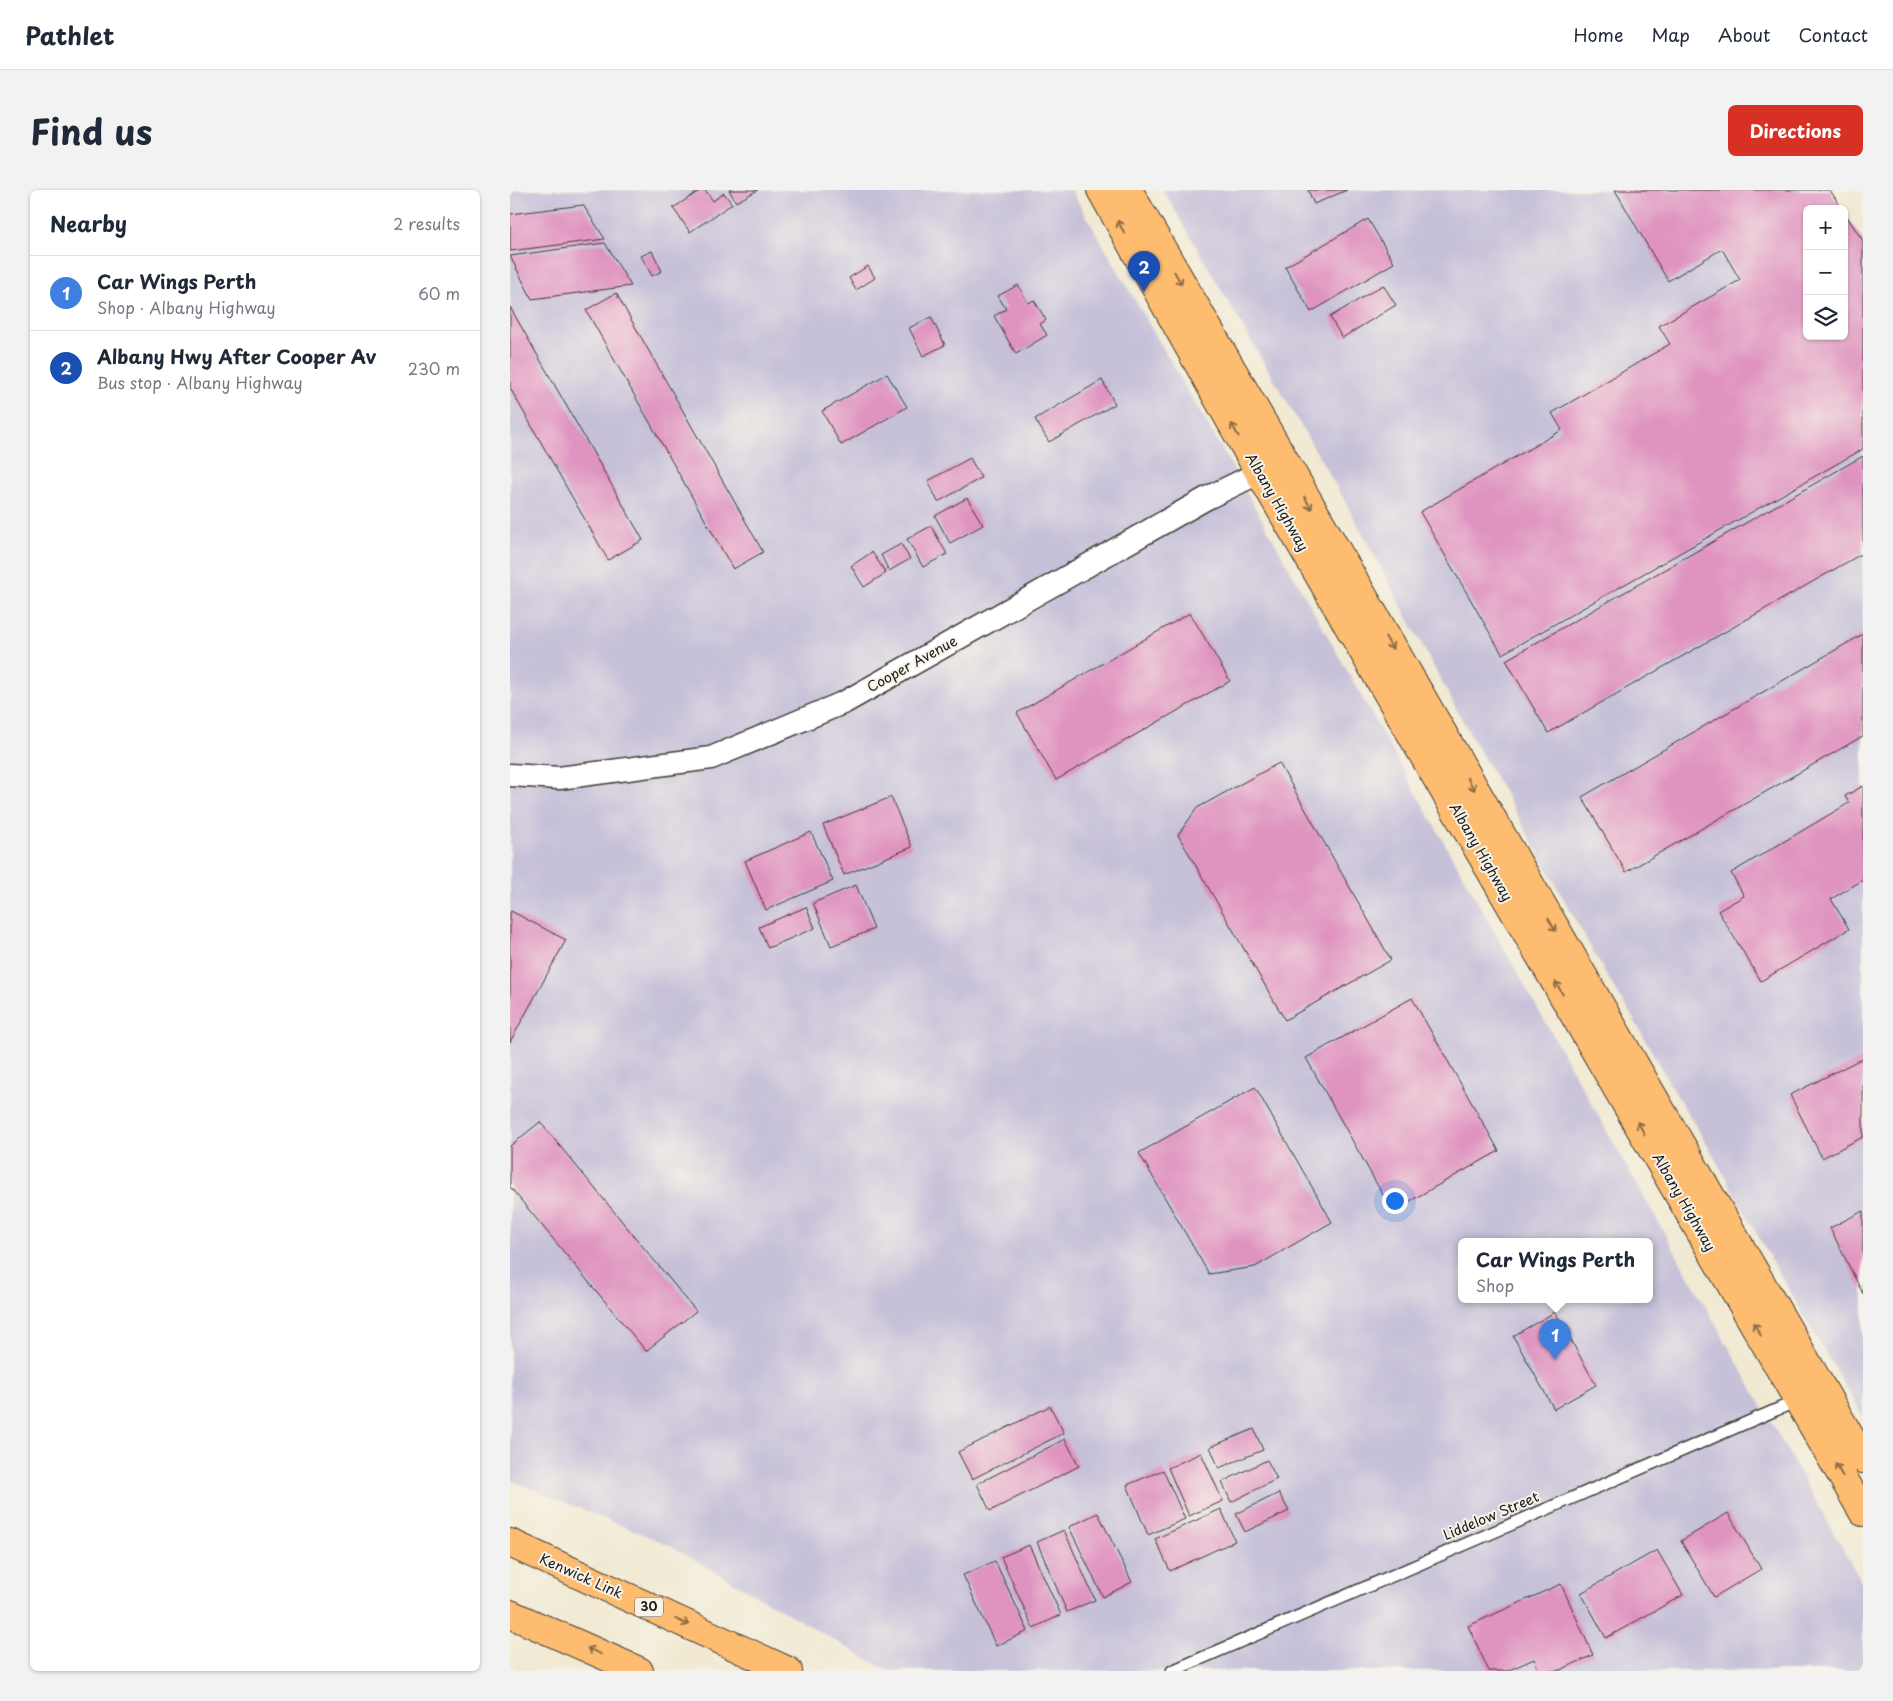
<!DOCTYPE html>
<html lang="en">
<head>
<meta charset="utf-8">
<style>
	:root { --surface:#fff; --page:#f2f2f3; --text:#1f2937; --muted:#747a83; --line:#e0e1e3; --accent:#d93025 }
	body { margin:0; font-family:"Playpen Sans",sans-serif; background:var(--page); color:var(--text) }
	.controls { position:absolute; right:15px; top:15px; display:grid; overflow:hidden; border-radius:8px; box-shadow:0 1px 4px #0004 }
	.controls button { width:45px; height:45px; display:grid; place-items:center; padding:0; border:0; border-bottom:1px solid var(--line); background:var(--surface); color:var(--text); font:25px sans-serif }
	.you { position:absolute; left:884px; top:1010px; width:18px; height:18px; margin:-12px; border:4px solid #fff; border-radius:50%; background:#1a73e8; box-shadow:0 0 0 8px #1a73e833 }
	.badge { display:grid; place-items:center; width:32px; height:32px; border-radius:50%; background:var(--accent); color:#fff; font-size:16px; font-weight:700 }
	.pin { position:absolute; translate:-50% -41px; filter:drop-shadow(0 1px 2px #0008) }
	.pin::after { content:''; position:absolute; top:26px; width:18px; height:15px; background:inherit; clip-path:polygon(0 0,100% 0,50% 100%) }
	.popup { position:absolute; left:948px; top:1048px; width:195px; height:65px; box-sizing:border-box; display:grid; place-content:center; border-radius:8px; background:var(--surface); filter:drop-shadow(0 1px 4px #0005); font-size:16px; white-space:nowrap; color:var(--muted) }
	.popup b { font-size:19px; color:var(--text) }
	.popup::after { content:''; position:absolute; left:50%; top:100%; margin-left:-10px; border:10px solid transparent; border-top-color:var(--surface) }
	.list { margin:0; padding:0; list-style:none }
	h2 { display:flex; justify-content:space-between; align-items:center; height:65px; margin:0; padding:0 20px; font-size:21px }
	h2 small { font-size:16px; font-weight:400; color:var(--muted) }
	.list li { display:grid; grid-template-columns:32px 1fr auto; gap:15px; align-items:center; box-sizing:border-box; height:75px; padding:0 20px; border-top:1px solid var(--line) }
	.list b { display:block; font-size:19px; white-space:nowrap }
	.list p { margin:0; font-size:16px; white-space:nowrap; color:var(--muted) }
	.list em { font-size:16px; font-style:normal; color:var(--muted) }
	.icon { flex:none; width:28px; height:28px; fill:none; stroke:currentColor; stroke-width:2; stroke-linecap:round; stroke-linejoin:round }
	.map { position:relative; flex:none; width:1353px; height:1481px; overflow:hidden; border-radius:8px }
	header { display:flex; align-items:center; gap:30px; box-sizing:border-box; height:70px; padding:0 25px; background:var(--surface); border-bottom:1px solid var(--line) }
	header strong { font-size:24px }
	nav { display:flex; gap:28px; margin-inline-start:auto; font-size:18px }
	.intro { display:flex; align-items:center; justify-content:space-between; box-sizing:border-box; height:120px; padding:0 30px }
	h1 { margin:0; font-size:35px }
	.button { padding:12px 22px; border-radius:8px; background:var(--accent); color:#fff; font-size:18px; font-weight:700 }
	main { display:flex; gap:30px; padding:0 30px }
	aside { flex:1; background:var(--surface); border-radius:8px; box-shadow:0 1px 4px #0004 }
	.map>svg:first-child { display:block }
	.industrial { fill:#c6c0d9; fill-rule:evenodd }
	.building { fill:#df93c0 }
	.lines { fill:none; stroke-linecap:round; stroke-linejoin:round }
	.service-casing { stroke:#3c3b37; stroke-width:14 }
	.minor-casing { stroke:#3c3b37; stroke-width:25 }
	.trunk-casing { stroke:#3c3b37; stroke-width:30 }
	.service { stroke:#fff; stroke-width:11 }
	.minor { stroke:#fff; stroke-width:22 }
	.trunk { stroke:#fdbc70; stroke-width:28 }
	.oneway { stroke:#8c6c46 }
	.labels { text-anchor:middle; stroke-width:4; stroke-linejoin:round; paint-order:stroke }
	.shield { fill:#f7f3e8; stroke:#5e5c59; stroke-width:1 }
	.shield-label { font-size:12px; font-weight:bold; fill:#1c1c1c }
	.street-label { font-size:14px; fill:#1c1c1c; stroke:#f7f3e8 }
</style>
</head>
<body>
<header>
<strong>Pathlet</strong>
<nav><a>Home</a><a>Map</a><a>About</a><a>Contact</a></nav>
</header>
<div class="intro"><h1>Find us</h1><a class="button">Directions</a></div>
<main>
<aside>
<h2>Nearby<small>2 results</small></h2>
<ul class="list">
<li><span class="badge" style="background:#3f7fe0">1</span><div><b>Car Wings Perth</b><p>Shop · Albany Highway</p></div><em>60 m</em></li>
<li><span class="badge" style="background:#1a4fb4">2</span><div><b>Albany Hwy After Cooper Av</b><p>Bus stop · Albany Highway</p></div><em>230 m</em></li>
</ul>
</aside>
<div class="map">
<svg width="1353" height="1481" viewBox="0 0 1353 1481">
	<rect width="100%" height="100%" fill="#f7f3e8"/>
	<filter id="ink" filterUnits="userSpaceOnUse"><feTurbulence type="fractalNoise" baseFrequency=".02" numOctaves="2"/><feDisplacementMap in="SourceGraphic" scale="10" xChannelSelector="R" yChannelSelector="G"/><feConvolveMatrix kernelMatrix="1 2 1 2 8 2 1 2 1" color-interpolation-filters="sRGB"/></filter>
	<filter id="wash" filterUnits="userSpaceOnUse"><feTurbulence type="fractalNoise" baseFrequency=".0096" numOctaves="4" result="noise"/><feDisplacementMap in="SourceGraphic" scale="20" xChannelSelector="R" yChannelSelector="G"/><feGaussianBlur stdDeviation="1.12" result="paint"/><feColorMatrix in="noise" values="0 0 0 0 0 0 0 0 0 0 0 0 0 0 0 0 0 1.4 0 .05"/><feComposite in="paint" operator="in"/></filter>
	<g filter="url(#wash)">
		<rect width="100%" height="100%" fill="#f1e9d2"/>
		<path class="industrial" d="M 0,0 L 561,0 L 721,275 L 1353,1395 L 1353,1481 L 378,1481 L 157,1354 L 0,1290 ZM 951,1051 L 1139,1051 L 1139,1109 L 951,1109 Z
			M 653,0 L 1320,0 L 1332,19 L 1297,19 L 1297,146 L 1334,146 L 1334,22 L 1353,51 L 1353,1227 L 1259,1066 L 1201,961 L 1161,896 L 1129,838 L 1094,781 L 996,605 L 962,548 L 836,313 Z"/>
		<g id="blocks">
			<path class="building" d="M 191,0 L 195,0 L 203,11 L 214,3 L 222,14 L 180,42 L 163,18 Z
				M 219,0 L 248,0 L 226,12 Z
				M 798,0 L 837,0 L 804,14 Z
				M 1105,0 L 1320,0 L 1332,19 L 1297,19 L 1297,146 L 1334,146 L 1334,22 L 1353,51 L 1353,259 L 992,464 L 910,322 L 1052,240 L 1042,223 L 1160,154 L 1149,136 L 1230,90 L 1212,59 L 1158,91 Z
				M 73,15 L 95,49 L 0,61 L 0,24 Z
				M 858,29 L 884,73 L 801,122 L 775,77 Z
				M 95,53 L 121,96 L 22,109 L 0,66 Z
				M 142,61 L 152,81 L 142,86 L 131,66 Z
				M 358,76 L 365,88 L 346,100 L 339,88 Z
				M 508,95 L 518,113 L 524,110 L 536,130 L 530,134 L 537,145 L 506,164 L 484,126 L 496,119 L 488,106 Z
				M 873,95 L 886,115 L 832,148 L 820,127 Z
				M 106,103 L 253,362 L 223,379 L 76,120 Z
				M 0,117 L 133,350 L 98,370 L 0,198 Z
				M 421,127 L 435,155 L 413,166 L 399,138 Z
				M 377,184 L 397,217 L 331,255 L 312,221 Z
				M 592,190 L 605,214 L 539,252 L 525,229 Z
				M 1353,266 L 1353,363 L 1038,543 L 996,470 Z
				M 460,268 L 471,288 L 428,312 L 418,291 Z
				M 457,308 L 473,335 L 440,353 L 425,326 Z
				M 421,336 L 437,364 L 413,377 L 397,349 Z
				M 391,354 L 400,369 L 379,381 L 371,365 Z
				M 362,362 L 376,383 L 354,397 L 341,376 Z
				M 680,423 L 720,491 L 546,590 L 507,523 Z
				M 1353,444 L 1353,546 L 1116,682 L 1072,607 Z
				M 769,573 L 881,770 L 775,830 L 668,645 L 687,618 Z
				M 1353,596 L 1353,690 L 1321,709 L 1339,739 L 1251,791 L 1208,721 L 1234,706 L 1221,683 L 1339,613 L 1335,606 Z
				M 381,607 L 402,657 L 334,685 L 313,635 Z
				M 301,642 L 323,691 L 256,720 L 235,671 Z
				M 346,695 L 364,739 L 321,756 L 303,713 Z
				M 296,717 L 305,738 L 258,758 L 249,737 Z
				M 1,721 L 56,750 L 0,852 L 0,723 Z
				M 902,808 L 989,961 L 882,1021 L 796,868 Z
				M 1353,868 L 1353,947 L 1312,968 L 1280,905 Z
				M 745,897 L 822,1032 L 745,1077 L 699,1084 L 629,963 Z
				M 30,932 L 186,1121 L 136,1161 L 0,997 L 0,956 Z
				M 1353,1021 L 1353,1104 L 1320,1038 Z
				M 1045,1122 L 1086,1195 L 1044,1219 L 1003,1146 Z
				M 540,1216 L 554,1243 L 462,1289 L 448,1262 Z
				M 744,1239 L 753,1260 L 709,1278 L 700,1257 Z
				M 555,1249 L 569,1276 L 480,1321 L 467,1294 Z
				M 691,1263 L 713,1311 L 679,1326 L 658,1278 Z
				M 757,1270 L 767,1289 L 721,1312 L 712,1292 Z
				M 653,1280 L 675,1329 L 638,1345 L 617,1295 Z
				M 769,1303 L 779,1321 L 735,1342 L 726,1324 Z
				M 711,1319 L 725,1351 L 660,1381 L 645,1349 Z
				M 588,1323 L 622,1392 L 593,1407 L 559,1337 Z
				M 1218,1323 L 1251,1379 L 1204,1407 L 1171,1351 Z
				M 554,1340 L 585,1410 L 557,1422 L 527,1352 Z
				M 519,1355 L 551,1425 L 523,1438 L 491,1367 Z
				M 1147,1360 L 1173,1405 L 1096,1448 L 1071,1403 Z
				M 485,1371 L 518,1441 L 486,1456 L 453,1385 Z
				M 1051,1394 L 1083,1465 L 1048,1481 L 1029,1481 L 1024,1469 L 997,1481 L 979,1481 L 958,1436 Z"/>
		</g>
	</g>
	<g filter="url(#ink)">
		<use href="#blocks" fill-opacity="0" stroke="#3c3b37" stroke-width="1"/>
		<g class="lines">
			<defs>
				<path id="service" d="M 662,1481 L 1289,1210"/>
				<path id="minor" d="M 0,585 L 49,588 L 201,568 L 335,512 L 697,308 L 773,271"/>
				<path id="trunk" d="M 591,0 L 749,282 L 1353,1322
					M 618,0 L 1353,1269
					M 0,1353 L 278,1481
					M 0,1424 L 129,1481"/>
			</defs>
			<use href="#service" class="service-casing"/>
			<use href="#minor" class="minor-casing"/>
			<use href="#trunk" class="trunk-casing"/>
			<use href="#service" class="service"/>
			<use href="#minor" class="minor"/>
			<use href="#trunk" class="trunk"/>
		</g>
		<defs><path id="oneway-shaft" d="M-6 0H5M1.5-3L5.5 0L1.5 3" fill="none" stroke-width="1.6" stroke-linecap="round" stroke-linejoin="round" transform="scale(1.25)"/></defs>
		<g class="oneway">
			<use href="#oneway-shaft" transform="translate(611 37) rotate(-119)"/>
			<use href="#oneway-shaft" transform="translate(668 88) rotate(60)"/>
			<use href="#oneway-shaft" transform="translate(725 240) rotate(-119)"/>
			<use href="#oneway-shaft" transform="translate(798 313) rotate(60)"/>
			<use href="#oneway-shaft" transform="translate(879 453) rotate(60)"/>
			<use href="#oneway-shaft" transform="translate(961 594) rotate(60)"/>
			<use href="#oneway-shaft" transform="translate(1042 735) rotate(60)"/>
			<use href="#oneway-shaft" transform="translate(1049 798) rotate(-120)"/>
			<use href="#oneway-shaft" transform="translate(1131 938) rotate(-120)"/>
			<use href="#oneway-shaft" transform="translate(1247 1139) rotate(-120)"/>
			<use href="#oneway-shaft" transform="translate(1329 1280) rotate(-120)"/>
			<use href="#oneway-shaft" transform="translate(172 1432) rotate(24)"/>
			<use href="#oneway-shaft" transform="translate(84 1461) rotate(-156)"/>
		</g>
	</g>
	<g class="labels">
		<rect class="shield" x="125" y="1407.5" width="28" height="19" rx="4"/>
		<g class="shield-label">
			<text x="139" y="1421">30</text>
		</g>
		<g class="street-label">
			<text transform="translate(767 312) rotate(60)" y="5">Albany Highway</text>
			<text transform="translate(402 474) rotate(-29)" y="5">Cooper Avenue</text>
			<text transform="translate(971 662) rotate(60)" y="5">Albany Highway</text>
			<text transform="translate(1174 1012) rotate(60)" y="5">Albany Highway</text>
			<text transform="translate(981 1326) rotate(-23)" y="5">Liddelow Street</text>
			<text transform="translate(71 1386) rotate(24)" y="5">Kenwick Link</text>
		</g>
	</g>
</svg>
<div class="controls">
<button>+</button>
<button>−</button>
<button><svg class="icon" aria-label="layers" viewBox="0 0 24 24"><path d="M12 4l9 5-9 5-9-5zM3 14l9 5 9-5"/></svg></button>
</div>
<div class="you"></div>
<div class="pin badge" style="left:1045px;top:1170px;background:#3f7fe0">1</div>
<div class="popup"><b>Car Wings Perth</b>Shop</div>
<div class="pin badge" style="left:634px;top:102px;background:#1a4fb4">2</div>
</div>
</main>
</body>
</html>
